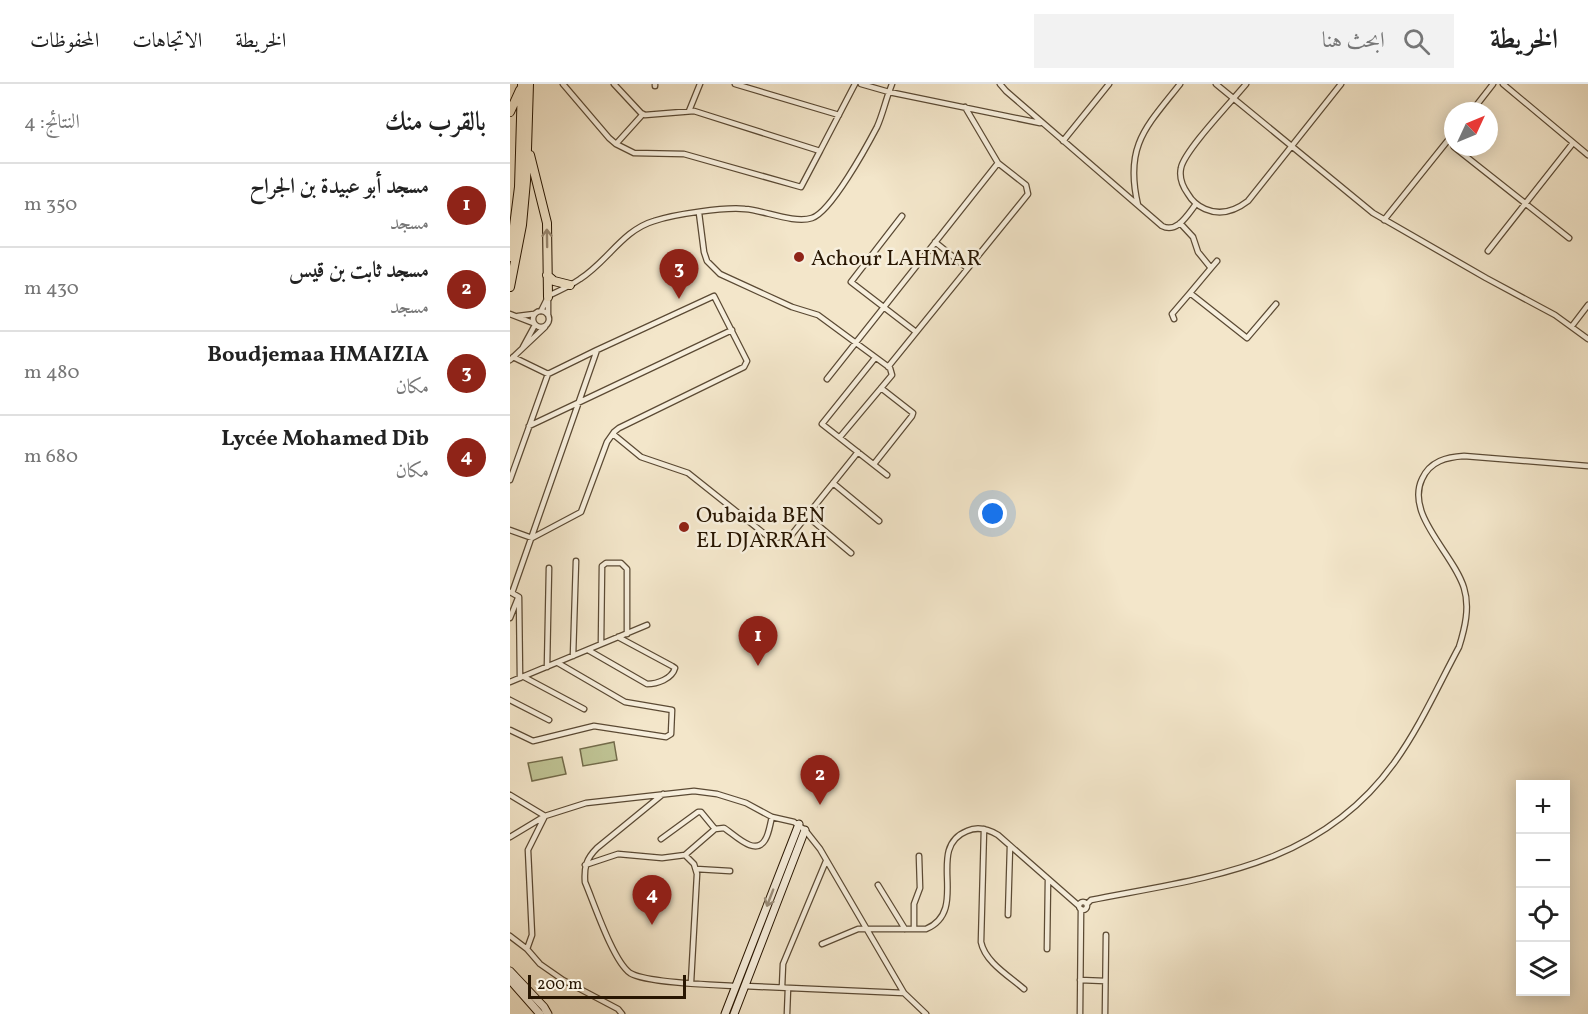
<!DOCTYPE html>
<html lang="ar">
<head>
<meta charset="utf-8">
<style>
	:root { --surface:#fff; --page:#f2f2f2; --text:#222; --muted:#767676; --line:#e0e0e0; --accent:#8f2418 }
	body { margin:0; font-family:Vollkorn,Amiri,serif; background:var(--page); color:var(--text); direction:rtl }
	.controls { position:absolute; right:18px; bottom:18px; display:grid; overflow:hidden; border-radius:0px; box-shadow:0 3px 15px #0003 }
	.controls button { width:54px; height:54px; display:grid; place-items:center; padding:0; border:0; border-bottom:2px solid var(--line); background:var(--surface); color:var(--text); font:30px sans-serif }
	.compass { position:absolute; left:934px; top:18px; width:54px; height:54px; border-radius:50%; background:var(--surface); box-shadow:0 3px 15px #0003; rotate:46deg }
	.scale { position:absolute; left:18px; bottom:15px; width:158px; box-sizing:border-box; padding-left:6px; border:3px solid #281602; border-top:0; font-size:16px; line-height:21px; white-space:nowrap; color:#281602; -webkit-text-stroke:4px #f7efdd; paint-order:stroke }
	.you { position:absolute; left:483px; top:430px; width:21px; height:21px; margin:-15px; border:4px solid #fff; border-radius:50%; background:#1a73e8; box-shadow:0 0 0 9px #1a73e833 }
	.badge { display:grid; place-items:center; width:39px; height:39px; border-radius:50%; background:var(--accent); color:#fff; font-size:20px; font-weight:700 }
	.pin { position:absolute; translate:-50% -50px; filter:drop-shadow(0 2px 3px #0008) }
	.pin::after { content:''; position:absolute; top:32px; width:21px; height:18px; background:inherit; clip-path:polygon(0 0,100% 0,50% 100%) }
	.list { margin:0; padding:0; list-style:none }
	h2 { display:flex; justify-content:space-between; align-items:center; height:78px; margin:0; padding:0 24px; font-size:26px }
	h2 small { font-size:20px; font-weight:400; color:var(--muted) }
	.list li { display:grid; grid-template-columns:39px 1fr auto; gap:18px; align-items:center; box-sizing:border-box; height:84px; padding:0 24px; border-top:2px solid var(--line) }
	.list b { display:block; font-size:22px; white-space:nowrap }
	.list p { margin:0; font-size:20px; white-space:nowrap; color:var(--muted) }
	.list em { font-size:20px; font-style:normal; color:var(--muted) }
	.icon { flex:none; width:33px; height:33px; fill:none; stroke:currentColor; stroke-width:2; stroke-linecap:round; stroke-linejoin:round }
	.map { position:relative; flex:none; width:1078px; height:930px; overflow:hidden; direction:ltr }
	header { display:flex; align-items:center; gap:36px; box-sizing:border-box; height:84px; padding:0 30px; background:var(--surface); border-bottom:2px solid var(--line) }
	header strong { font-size:28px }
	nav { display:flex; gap:33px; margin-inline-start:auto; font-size:21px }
	.search { width:420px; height:54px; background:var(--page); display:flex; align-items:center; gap:15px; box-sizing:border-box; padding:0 21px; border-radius:0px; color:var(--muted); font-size:22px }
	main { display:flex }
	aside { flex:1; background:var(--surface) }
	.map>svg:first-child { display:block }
	.green { fill:#bfc394; stroke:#746c4b; stroke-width:1.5 }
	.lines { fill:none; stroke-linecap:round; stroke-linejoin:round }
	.street-casing { stroke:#5b4a34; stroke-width:7 }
	.secondary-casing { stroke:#281602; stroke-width:9 }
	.highway-casing { stroke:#281602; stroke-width:10 }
	.street { stroke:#f7efdd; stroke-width:4.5 }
	.secondary { stroke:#f7efdd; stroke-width:7 }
	.highway { stroke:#f3e6ca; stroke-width:8 }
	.oneway { stroke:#988870 }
	.oneway2 { stroke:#9a8d7a }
	.poi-dot { fill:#8f2418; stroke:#f7efdd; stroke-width:2 }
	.labels { text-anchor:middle; stroke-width:5; stroke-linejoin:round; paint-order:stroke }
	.poi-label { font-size:22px; fill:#281602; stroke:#f7efdd; text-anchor:start }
</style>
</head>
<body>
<header>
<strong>الخريطة</strong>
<div class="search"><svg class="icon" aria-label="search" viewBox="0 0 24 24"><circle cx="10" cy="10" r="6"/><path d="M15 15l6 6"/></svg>ابحث هنا</div>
<nav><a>الخريطة</a><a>الاتجاهات</a><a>المحفوظات</a></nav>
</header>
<main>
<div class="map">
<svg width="1078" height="930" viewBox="0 0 1078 930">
	<rect width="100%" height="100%" fill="#f3e6ca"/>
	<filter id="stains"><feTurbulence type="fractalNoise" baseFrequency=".00333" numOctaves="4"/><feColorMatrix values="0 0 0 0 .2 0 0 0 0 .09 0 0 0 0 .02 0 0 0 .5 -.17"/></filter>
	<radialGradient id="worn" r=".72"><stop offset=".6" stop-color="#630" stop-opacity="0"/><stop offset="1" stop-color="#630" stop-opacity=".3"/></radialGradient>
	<path class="green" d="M 104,658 L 107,676 L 73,682 L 70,665 Z
		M 52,673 L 56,690 L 22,697 L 18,679 Z"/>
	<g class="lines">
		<defs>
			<path id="street" d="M 53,0 L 99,54 L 106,60 L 124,69 L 174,70 L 291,103 L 310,67 L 184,27 L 135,31 L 131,29 L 104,0
				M 225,0 L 329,31
				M 382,0 L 379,8 L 530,39
				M 490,0 L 496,7 L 652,142 C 667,150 678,130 686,120
				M 706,0 L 863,129 L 976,194 L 1045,231 L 1078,255
				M 736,0 C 722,17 674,67 671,84 C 669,93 673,103 678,110 C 682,117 688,122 695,125 C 711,132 725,127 738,117 L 831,0
				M 993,0 L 1078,71
				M 145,2 L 145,0
				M 455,23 L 488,79
				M 179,27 L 190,0
				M 962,27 L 983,0
				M 553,57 L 599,0
				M 106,60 L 133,30
				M 944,63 L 1059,154
				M 310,67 L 345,0
				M 628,121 C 614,62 636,43 670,0
				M 189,129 L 194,168 L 197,177 L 210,190 L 282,223 L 308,231 L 380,284 L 382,291 L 330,353
				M 392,132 L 341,198 L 406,248
				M 874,136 L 943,50
				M 670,139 L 683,153 L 688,168 L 701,184 L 680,209 L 737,254 L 766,220
				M 425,158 L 457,184
				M 978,167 L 1063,59
				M 701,184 L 707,177
				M 38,212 C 49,207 60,202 70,195 C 97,178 113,146 144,137 C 165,130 214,123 235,125 C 253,126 284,140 302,134 C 321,128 357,62 367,43 C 372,32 375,19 379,8 L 351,0
				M23 235a8 8 0 1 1 16 0a8 8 0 1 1-16 0Z
				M 31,227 L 38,213 L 38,231
				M 0,230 L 23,239
				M 8,232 L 24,230
				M 664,235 L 662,230 L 680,209
				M 1062,242 L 1078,221
				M 13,263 L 25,241
				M 3,273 L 38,290
				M 365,274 L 312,340 L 377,391
				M 0,276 L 35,243
				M 317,295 L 488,79 L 516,101 L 518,110 L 378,283
				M 19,342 L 222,246
				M 103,350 L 131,373 L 178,389 L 266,459 L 270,459 L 279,454 L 348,368
				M 364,380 L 402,332 L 403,329 L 371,304
				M 0,396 L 38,290 L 87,266 L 2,509 L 0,508
				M 323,399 L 369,437
				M 297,432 L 341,469
				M 0,446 L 22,454 L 71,428 L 97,358 L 104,348 L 109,344 L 234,283 L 237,277 L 204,212 L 87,266
				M 2,509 L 9,513 L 10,594
				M 0,534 L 8,514
				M 91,560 L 92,482 L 96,479 L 111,479 L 117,485 L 117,550
				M 78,566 L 137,600 C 147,600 162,595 165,584 L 162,582 L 108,553
				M 63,572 L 66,477
				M 37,583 L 39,484
				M 14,593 L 74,625
				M 0,598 L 137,541
				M 0,616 L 39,636
				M 0,646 L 23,657 L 84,642 L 156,653 L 161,650 L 162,626 L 115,618 L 48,579
				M 153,710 L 87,764 C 76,775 74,783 75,798 C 84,819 103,877 120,889 C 136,899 204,901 226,902
				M 0,711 L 35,732 L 18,766 L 22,851 L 17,865
				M 474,745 L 471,858 C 475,878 499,892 514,905
				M 0,753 L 35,732 L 76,719 L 184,707 L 207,710 L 236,719 L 262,733 L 284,738 L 295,746 L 310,765 L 394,909 L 416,930
				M 151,755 L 188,728 L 191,728 L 205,745
				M 175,771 L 184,780 L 187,790 L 181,898
				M 75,781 L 108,770 L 152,774 L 175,771 L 205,745 L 214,744 C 224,750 245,773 255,756 C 259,750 260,740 262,733
				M 186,785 L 220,787
				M 368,801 L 395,845
				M569 822a4 4 0 1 1 8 0a4 4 0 1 1-8 0Z
				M 577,820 L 581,816 C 698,793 809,783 884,679 C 910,643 928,602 949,563 C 955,544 960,523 954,504 C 944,470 895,431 912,395 C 920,377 937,373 954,372 L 1078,382
				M 498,831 L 500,762
				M 404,845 L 404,820 L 410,804 L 409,772
				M 0,852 L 17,865 L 30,880 L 53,896 L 108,925 L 112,930
				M 312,860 L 348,845 L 416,845 C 461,826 414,764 457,747 C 468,742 478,745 488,751 L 569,822
				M 537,865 L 538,796
				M 570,896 L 595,897
				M 234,902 L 394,909
				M 272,903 L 273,880 L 316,777
				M 277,930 L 278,904
				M 570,930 L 571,825
				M 595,930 L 596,851"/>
			<path id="secondary" d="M 0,887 L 34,923 L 38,930
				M 0,896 L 30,930
				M 215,930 L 289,740
				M 224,930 L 295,746"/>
			<path id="highway" d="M 0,28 L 10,6
				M 20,71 L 37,139 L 38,213
				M 0,173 L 9,103 L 12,0
				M 37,191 L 44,197 L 60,201
				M 0,203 L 12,141 L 16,97 L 19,0"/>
		</defs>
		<use href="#street" class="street-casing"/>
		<use href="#secondary" class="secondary-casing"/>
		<use href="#highway" class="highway-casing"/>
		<use href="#street" class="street"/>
		<use href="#secondary" class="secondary"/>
		<use href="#highway" class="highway"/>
	</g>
	<defs><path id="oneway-shaft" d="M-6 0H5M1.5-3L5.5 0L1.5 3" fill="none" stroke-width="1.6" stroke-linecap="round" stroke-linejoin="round" transform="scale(1.5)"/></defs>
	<use class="oneway" href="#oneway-shaft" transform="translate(37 154) rotate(-91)"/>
	<use class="oneway2" href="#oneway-shaft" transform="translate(260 814) rotate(111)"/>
	<g class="poi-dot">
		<circle cx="289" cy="173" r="6"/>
		<circle cx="174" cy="443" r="6"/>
	</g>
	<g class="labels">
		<g class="poi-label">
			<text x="301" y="181">Achour LAHMAR</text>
			<text x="186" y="438">Oubaida BEN<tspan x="186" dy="25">EL DJARRAH</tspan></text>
		</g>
	</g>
	<rect width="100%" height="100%" filter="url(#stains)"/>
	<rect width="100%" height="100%" fill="url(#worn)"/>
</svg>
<div class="controls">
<button>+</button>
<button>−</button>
<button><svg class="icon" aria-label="locate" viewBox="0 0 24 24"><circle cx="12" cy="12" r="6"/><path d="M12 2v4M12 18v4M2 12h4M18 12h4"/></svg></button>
<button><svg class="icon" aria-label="layers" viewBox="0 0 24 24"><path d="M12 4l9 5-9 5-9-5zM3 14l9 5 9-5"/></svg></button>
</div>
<svg class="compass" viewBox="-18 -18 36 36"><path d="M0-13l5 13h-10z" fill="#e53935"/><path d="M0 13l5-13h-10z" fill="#767676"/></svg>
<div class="scale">200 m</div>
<div class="you"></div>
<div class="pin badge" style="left:248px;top:582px">1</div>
<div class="pin badge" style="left:310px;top:721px">2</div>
<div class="pin badge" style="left:169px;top:215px">3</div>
<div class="pin badge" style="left:142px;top:841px">4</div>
</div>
<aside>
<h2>بالقرب منك<small>النتائج: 4</small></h2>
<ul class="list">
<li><span class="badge">1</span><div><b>مسجد أبو عبيدة بن الجراح</b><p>مسجد</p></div><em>350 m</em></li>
<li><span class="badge">2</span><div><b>مسجد ثابت بن قيس</b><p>مسجد</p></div><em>430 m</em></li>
<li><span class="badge">3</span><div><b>Boudjemaa HMAIZIA</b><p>مكان</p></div><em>480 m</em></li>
<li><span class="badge">4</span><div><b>Lycée Mohamed Dib</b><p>مكان</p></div><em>680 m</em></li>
</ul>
</aside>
</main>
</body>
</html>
